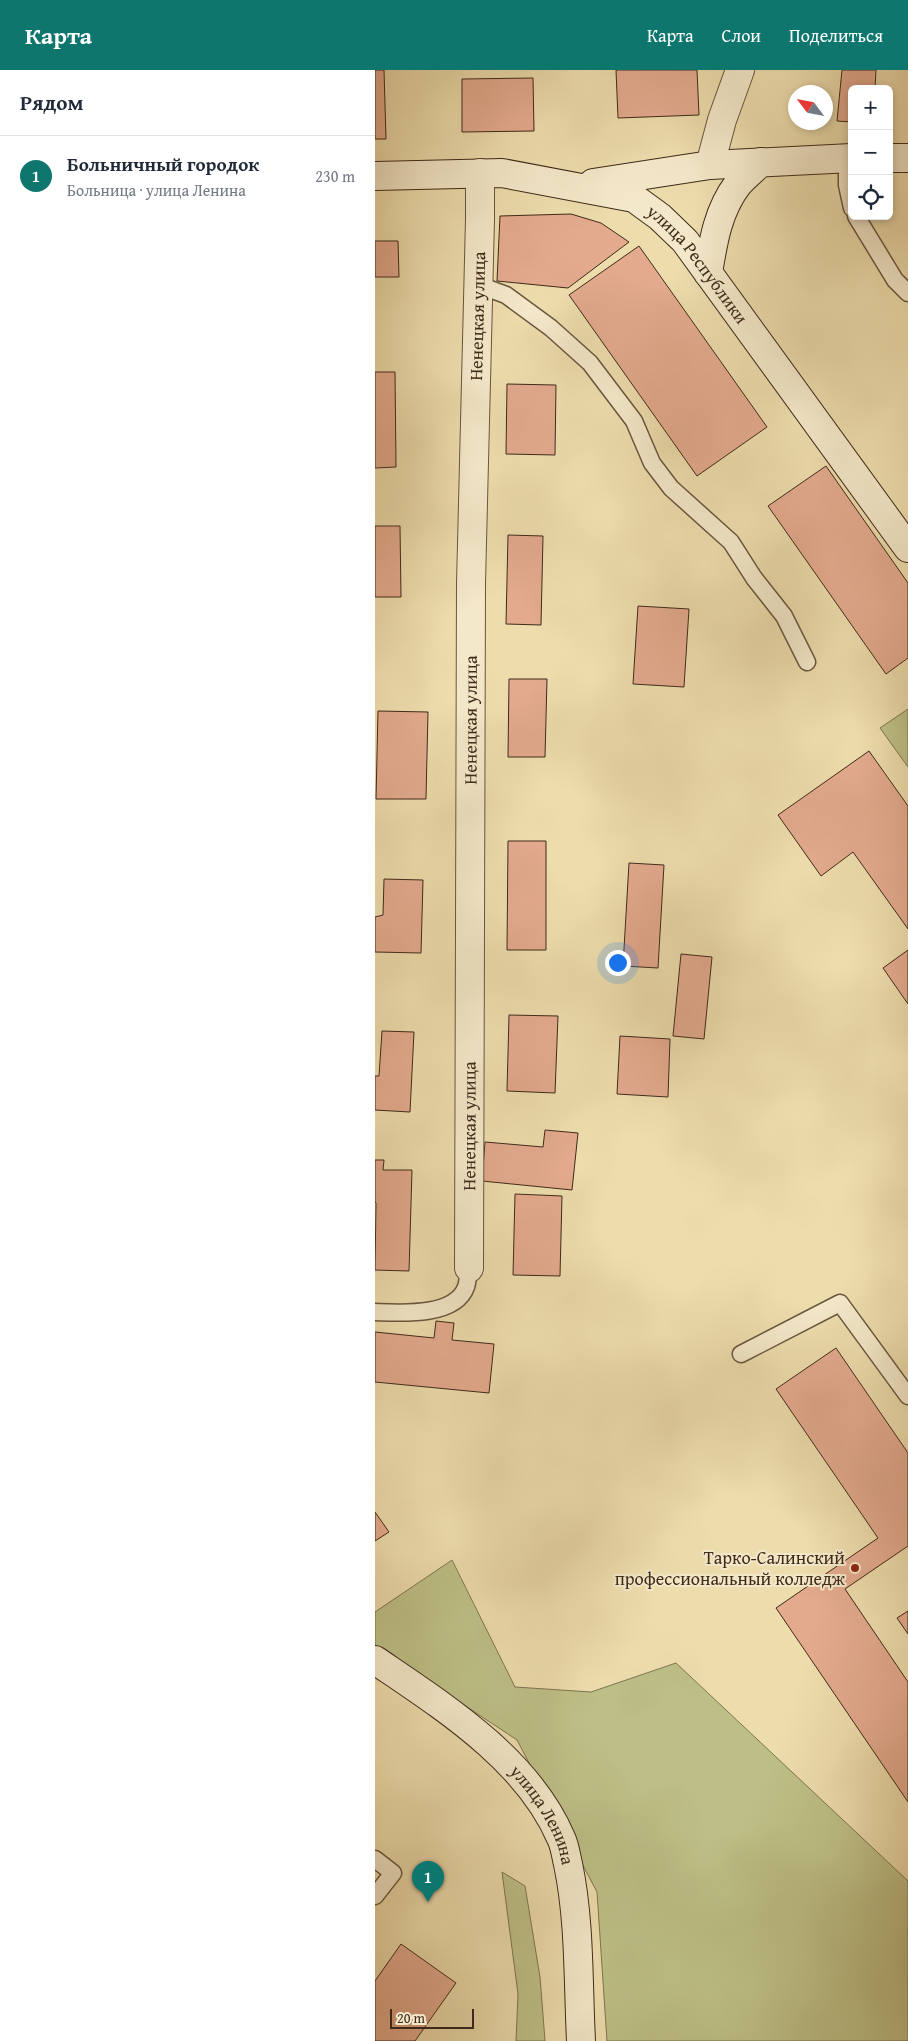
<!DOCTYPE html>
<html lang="ru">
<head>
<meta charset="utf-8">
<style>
	:root { --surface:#fff; --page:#f2f2f3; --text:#1f2937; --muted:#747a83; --line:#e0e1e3; --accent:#0f766e }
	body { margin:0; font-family:"Gentium Book Plus",serif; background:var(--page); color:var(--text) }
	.controls { position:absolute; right:15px; top:15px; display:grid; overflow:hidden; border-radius:8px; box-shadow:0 2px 8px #0003 }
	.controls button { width:45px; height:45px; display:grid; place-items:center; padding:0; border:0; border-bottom:1px solid var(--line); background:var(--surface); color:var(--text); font:25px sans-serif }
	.compass { position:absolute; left:413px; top:15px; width:45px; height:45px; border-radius:50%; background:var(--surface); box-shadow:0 2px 8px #0003; rotate:302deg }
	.scale { position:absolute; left:15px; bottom:12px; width:84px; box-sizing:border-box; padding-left:5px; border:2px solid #3f2a1a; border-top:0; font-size:14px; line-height:18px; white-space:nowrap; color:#3f2a1a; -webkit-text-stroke:4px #f3e8c9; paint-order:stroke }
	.you { position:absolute; left:242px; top:892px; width:18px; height:18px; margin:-12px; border:4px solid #fff; border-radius:50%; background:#1a73e8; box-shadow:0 0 0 8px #1a73e833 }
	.badge { display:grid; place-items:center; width:32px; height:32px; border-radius:50%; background:var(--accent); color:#fff; font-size:16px; font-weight:700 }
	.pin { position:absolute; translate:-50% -41px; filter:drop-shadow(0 1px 2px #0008) }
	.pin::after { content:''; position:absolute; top:26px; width:18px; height:15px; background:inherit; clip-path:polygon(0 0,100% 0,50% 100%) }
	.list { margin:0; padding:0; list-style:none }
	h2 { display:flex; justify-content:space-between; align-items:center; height:65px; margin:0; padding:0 20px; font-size:21px }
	h2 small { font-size:16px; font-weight:400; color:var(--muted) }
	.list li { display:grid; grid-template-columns:32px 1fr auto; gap:15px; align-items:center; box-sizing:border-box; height:80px; padding:0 20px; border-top:1px solid var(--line) }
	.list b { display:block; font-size:19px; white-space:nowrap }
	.list p { margin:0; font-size:16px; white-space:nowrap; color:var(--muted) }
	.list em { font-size:16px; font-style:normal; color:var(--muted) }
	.icon { flex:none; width:28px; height:28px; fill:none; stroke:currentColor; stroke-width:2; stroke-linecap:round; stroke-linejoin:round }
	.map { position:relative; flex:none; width:533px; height:1971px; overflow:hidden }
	header { display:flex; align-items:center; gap:30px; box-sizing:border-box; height:70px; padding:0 25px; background:var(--accent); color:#fff }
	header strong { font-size:24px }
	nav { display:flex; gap:28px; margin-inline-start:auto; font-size:18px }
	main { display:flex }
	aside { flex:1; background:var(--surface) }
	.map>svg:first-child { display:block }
	.green { fill:#bdbf86; stroke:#7e7450 }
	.building { fill:#e3aa8e; stroke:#3f2a1a }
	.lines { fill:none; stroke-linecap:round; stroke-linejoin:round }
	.lane-casing { stroke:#6a563e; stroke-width:19 }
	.street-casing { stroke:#6a563e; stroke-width:30 }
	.secondary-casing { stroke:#3f2a1a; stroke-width:30 }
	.lane { stroke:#f3e8c9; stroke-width:16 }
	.street { stroke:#f3e8c9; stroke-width:28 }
	.secondary { stroke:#f3e8c9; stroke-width:28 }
	.poi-dot { fill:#8f2418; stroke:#f3e8c9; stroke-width:2 }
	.labels { text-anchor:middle; stroke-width:4; stroke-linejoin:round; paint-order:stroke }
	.street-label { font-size:18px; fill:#3f2a1a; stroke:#f3e8c9 }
	.poi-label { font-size:18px; fill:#3f2a1a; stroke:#f3e8c9; text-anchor:end }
</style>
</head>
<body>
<header>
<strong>Карта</strong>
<nav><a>Карта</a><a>Слои</a><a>Поделиться</a></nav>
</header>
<main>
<aside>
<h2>Рядом<small></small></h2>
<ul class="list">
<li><span class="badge">1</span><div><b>Больничный городок</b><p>Больница · улица Ленина</p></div><em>230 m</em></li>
</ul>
</aside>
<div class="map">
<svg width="533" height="1971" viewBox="0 0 533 1971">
	<rect width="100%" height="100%" fill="#eddcac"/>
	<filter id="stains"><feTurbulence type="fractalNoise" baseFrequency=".004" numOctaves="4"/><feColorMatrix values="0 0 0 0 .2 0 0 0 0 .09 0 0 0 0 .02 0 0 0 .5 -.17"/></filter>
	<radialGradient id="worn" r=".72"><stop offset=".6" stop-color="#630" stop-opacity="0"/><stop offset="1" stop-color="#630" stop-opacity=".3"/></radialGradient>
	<path class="green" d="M 533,639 L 533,697 L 505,658 Z
		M 77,1490 L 140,1617 L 216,1622 L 301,1593 L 533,1811 L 533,1971 L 232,1971 L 222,1822 L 142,1670 L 0,1576 L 0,1542 Z
		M 127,1802 L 150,1816 L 165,1907 L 170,1971 L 141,1971 L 143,1924 Z"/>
	<path class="building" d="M 0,0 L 9,0 L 11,69 L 0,69 Z
		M 241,0 L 322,0 L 324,45 L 243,48 Z
		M 467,0 L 501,0 L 500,19 L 477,19 L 477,52 L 462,51 Z
		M 158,8 L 159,61 L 87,62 L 87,9 Z
		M 196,144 L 226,153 L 254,172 L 193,218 L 122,211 L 125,146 Z
		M 0,171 L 23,171 L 24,207 L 0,207 Z
		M 264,176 L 392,357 L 322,406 L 194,225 Z
		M 0,302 L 20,302 L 21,397 L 0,398 Z
		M 132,314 L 181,315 L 180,385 L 131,384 Z
		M 451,396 L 533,513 L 533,588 L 511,604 L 393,436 Z
		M 0,456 L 25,456 L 26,527 L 0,527 Z
		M 133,465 L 168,466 L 166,555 L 131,554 Z
		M 263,536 L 314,539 L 309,617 L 258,614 Z
		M 134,609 L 172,609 L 170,687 L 133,687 Z
		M 3,641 L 53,642 L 51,729 L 1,729 Z
		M 494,681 L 533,736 L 533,859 L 478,782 L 446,806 L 403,745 Z
		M 133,771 L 171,771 L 171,880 L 132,880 Z
		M 254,793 L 289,795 L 283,898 L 248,896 Z
		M 9,809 L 48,810 L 46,883 L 0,882 L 0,847 L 8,845 Z
		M 533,880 L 533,934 L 508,898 Z
		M 306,884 L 337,887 L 329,969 L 298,966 Z
		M 134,945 L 183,946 L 180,1023 L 132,1021 Z
		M 7,961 L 39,962 L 35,1042 L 0,1040 L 0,1006 L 4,1006 Z
		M 245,966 L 295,969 L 293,1027 L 242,1024 Z
		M 170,1060 L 203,1063 L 197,1120 L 107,1111 L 110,1072 L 168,1077 Z
		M 0,1090 L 9,1090 L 8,1100 L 37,1100 L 34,1201 L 0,1200 L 1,1133 L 0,1132 Z
		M 140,1124 L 187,1126 L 185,1206 L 138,1205 Z
		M 61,1251 L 79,1253 L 77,1270 L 119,1274 L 114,1323 L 0,1312 L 0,1262 L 59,1268 Z
		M 461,1278 L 533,1383 L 533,1476 L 470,1519 L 533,1612 L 533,1732 L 401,1538 L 503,1468 L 401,1319 Z
		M 0,1442 L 14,1462 L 0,1471 Z
		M 533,1541 L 533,1564 L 522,1548 Z
		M 26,1874 L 81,1913 L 40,1971 L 0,1971 L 0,1911 Z"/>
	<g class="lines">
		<defs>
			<path id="lane" d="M 472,89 L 472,115 L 477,138
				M 481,146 L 520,210 L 533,223
				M 104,215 L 131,225 L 176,258 L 215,293 L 259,351 L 277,393 L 296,418 L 356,472 L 379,508 L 409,546 L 432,592
				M 0,1242 C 26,1243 80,1247 91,1217 C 93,1211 93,1204 94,1198
				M 366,1284 L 465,1233 L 533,1326
				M 0,1789 L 18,1803 L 0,1826"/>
			<g id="street">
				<path d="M 335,95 L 347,50 L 365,0"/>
				<path id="s1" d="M 94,1198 L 96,514 L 105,149 L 105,103"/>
			</g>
			<g id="secondary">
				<path d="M 514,88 L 533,88"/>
				<path id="s2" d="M 0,106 L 127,103 L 259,128 L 285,147 L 310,171 L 533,478"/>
				<path d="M 218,113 L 335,95 L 477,88"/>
				<path d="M 333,203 C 338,172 343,140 363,114 C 370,106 379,99 386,92"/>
				<path id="s3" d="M 0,1590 C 69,1637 152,1689 186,1768 C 190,1776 191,1786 193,1794 C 205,1851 203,1913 206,1971"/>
			</g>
		</defs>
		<use href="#lane" class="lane-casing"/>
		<use href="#street" class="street-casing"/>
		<use href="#secondary" class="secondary-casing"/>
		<use href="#lane" class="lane"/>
		<use href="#street" class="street"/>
		<use href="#secondary" class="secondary"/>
	</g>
	<circle class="poi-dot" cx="480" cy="1498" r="5"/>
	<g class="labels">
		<g class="street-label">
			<text dy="6" stroke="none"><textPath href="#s2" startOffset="354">улица Республики</textPath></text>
			<text dy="6" stroke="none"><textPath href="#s1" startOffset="952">Ненецкая улица</textPath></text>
			<text dy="6" stroke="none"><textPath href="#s1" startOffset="548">Ненецкая улица</textPath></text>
			<text dy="6" stroke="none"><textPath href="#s1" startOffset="142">Ненецкая улица</textPath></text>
			<text dy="6" stroke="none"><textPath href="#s3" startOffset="232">улица Ленина</textPath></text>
		</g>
		<g class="poi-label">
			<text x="470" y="1494">Тарко-Салинский<tspan x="470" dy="21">профессиональный колледж</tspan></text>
		</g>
	</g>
	<rect width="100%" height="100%" filter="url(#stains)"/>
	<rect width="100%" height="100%" fill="url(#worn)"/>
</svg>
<div class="controls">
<button>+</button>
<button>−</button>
<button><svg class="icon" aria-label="locate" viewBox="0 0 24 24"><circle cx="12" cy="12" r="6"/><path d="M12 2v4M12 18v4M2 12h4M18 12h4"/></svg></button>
</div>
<svg class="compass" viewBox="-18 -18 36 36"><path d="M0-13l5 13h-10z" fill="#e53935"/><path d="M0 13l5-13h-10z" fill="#747a83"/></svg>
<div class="scale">20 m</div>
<div class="you"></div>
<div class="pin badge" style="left:53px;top:1832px">1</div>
</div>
</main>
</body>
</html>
